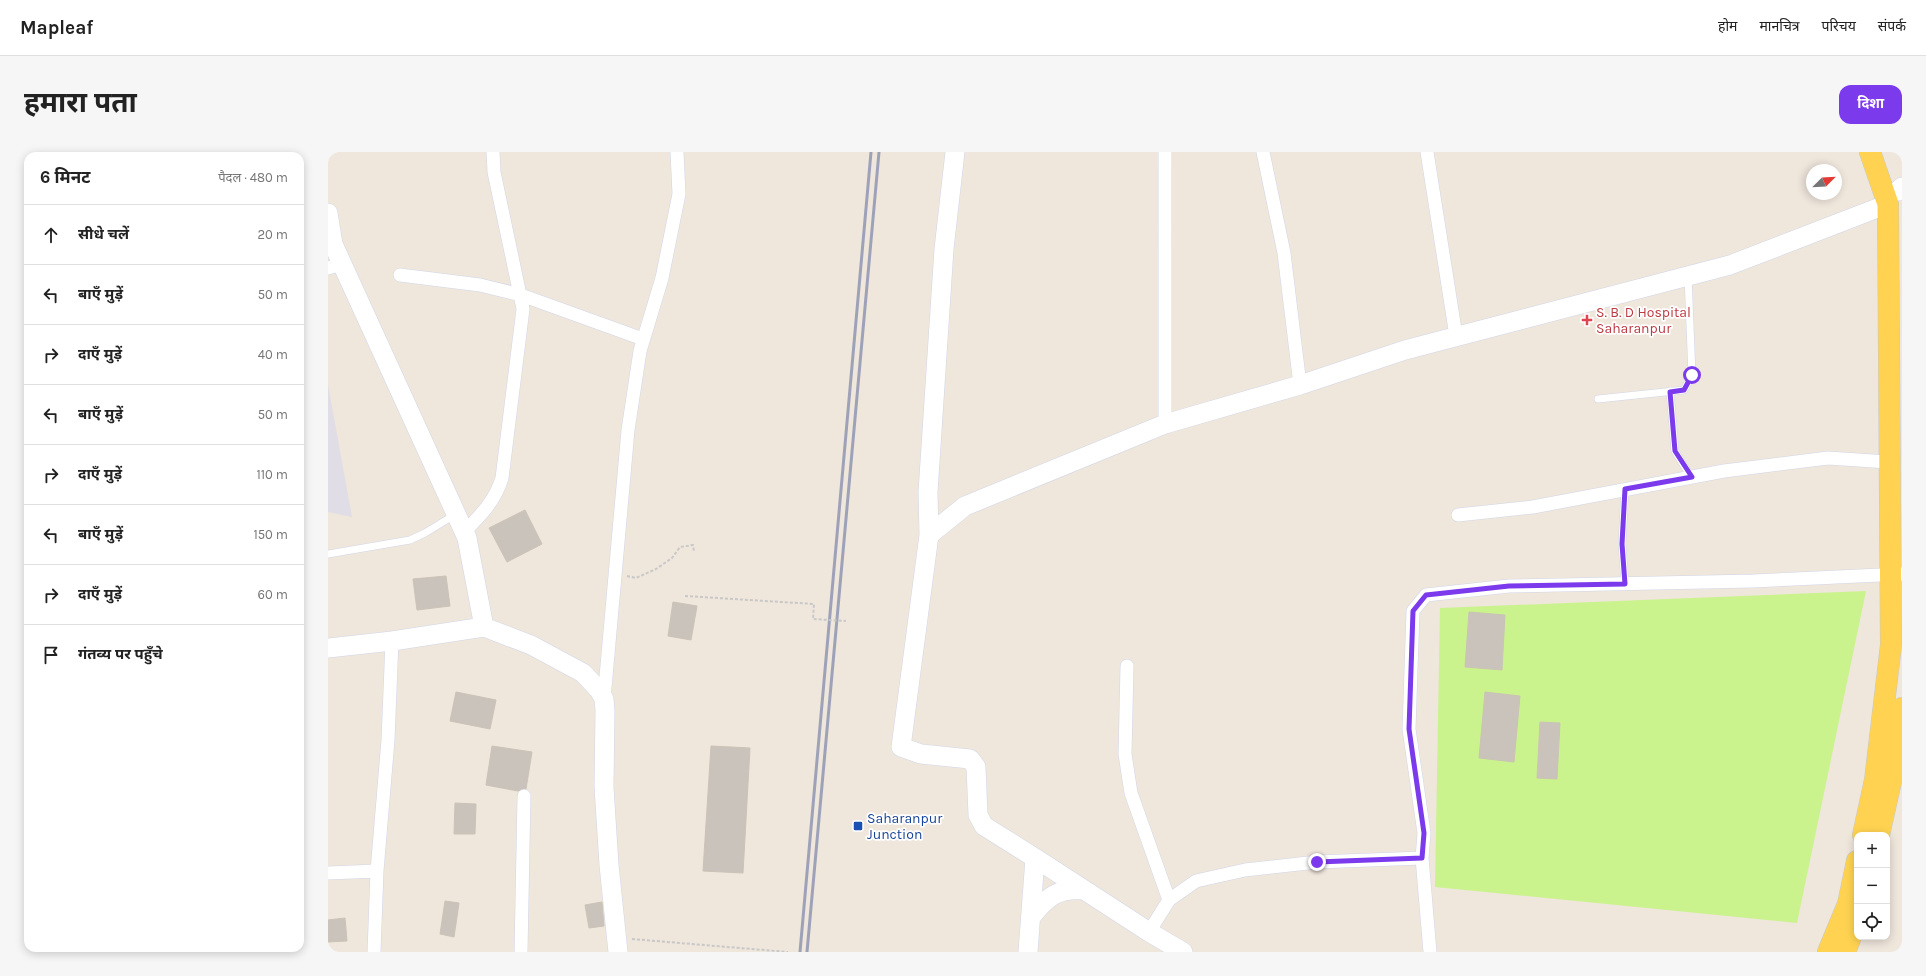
<!DOCTYPE html>
<html lang="hi">
<head>
<meta charset="utf-8">
<style>
	:root { --surface:#fff; --page:#f6f6f6; --text:#222; --muted:#767676; --line:#e0e0e0; --accent:#7c3aed }
	body { margin:0; font-family:Karla,"Noto Sans Devanagari",sans-serif; background:var(--page); color:var(--text) }
	.controls { position:absolute; right:12px; bottom:12px; display:grid; overflow:hidden; border-radius:8px; box-shadow:0 2px 10px #0003 }
	.controls button { width:36px; height:36px; display:grid; place-items:center; padding:0; border:0; border-bottom:1px solid var(--line); background:var(--surface); color:var(--text); font:20px sans-serif }
	.compass { position:absolute; left:1478px; top:12px; width:36px; height:36px; border-radius:50%; background:var(--surface); box-shadow:0 2px 10px #0003; rotate:66deg }
	.stop { position:absolute; width:12px; height:12px; margin:-9px; border:3px solid #7c3aed; border-radius:50%; background:#fff }
	.stop.end { background:#7c3aed; border-color:#fff; box-shadow:0 1px 4px #0008 }
	.list { margin:0; padding:0; list-style:none }
	h2 { display:flex; justify-content:space-between; align-items:center; height:52px; margin:0; padding:0 16px; font-size:17px }
	h2 small { font-size:13px; font-weight:400; color:var(--muted) }
	.list li { display:grid; grid-template-columns:26px 1fr auto; gap:12px; align-items:center; box-sizing:border-box; height:60px; padding:0 16px; border-top:1px solid var(--line) }
	.list b { display:block; font-size:15px; white-space:nowrap }
	.list em { font-size:13px; font-style:normal; color:var(--muted) }
	.icon { flex:none; width:22px; height:22px; fill:none; stroke:currentColor; stroke-width:2; stroke-linecap:round; stroke-linejoin:round }
	.map { position:relative; flex:none; width:1574px; height:800px; overflow:hidden; border-radius:12px }
	header { display:flex; align-items:center; gap:24px; box-sizing:border-box; height:56px; padding:0 20px; background:var(--surface); border-bottom:1px solid var(--line) }
	header strong { font-size:19px }
	nav { display:flex; gap:22px; margin-inline-start:auto; font-size:14px }
	.intro { display:flex; align-items:center; justify-content:space-between; box-sizing:border-box; height:96px; padding:0 24px }
	h1 { margin:0; font-size:28px }
	.button { padding:10px 18px; border-radius:12px; background:var(--accent); color:#fff; font-size:14px; font-weight:700 }
	main { display:flex; gap:24px; padding:0 24px }
	aside { flex:1; background:var(--surface); border-radius:12px; box-shadow:0 2px 10px #0003 }
	.map>svg:first-child { display:block }
	.industrial { fill:#e0dde7 }
	.pitch { fill:#caf38d }
	.building { fill:#cac3bc; stroke:#cbc3b5 }
	.lines { fill:none; stroke-linecap:round; stroke-linejoin:round }
	.lane-casing { stroke:#d1d6e6; stroke-width:8 }
	.street-casing { stroke:#d1d6e6; stroke-width:14 }
	.secondary-casing { stroke:#d1d6e6; stroke-width:20 }
	.primary-casing { stroke:#c8c8c8; stroke-width:22 }
	.path { stroke:#c8c8c8; stroke-width:2; stroke-dasharray:3 2; stroke-linecap:butt }
	.lane { stroke:#fff; stroke-width:7 }
	.street { stroke:#fff; stroke-width:13 }
	.secondary { stroke:#fff; stroke-width:19 }
	.primary { stroke:#ffd351; stroke-width:21 }
	.rail { stroke:#9ea2b8; stroke-width:3 }
	.path-bridge { stroke:#c8c8c8; stroke-width:2; stroke-dasharray:3 2; stroke-linecap:butt }
	.route { stroke:#7c3aed; stroke-width:5 }
	.health-dot { fill:#e0444e; stroke:#fff; stroke-width:1.5 }
	.transit-dot { fill:#1a4fb4; stroke:#fff; stroke-width:1.5 }
	.labels { text-anchor:middle; stroke-width:3.5; stroke-linejoin:round; paint-order:stroke }
	.health-label { font-size:14px; fill:#be3a42; stroke:#fff; text-anchor:start }
	.transit-label { font-size:14px; fill:#164399; stroke:#fff; text-anchor:start }
</style>
</head>
<body>
<header>
<strong>Mapleaf</strong>
<nav><a>होम</a><a>मानचित्र</a><a>परिचय</a><a>संपर्क</a></nav>
</header>
<div class="intro"><h1>हमारा पता</h1><a class="button">दिशा</a></div>
<main>
<aside>
<h2>6 मिनट<small>पैदल · 480 m</small></h2>
<ul class="list">
<li><svg class="icon" aria-label="ahead" viewBox="0 0 24 24"><path d="M12 20V5M6 11l6-6 6 6"/></svg><div><b>सीधे चलें</b></div><em>20 m</em></li>
<li><svg class="icon" aria-label="left" viewBox="0 0 24 24"><path d="M17 20v-9H6M10 6l-5 5 5 5"/></svg><div><b>बाएँ मुड़ें</b></div><em>50 m</em></li>
<li><svg class="icon" aria-label="right" viewBox="0 0 24 24"><path d="M7 20v-9h11M14 6l5 5-5 5"/></svg><div><b>दाएँ मुड़ें</b></div><em>40 m</em></li>
<li><svg class="icon" aria-label="left" viewBox="0 0 24 24"><path d="M17 20v-9H6M10 6l-5 5 5 5"/></svg><div><b>बाएँ मुड़ें</b></div><em>50 m</em></li>
<li><svg class="icon" aria-label="right" viewBox="0 0 24 24"><path d="M7 20v-9h11M14 6l5 5-5 5"/></svg><div><b>दाएँ मुड़ें</b></div><em>110 m</em></li>
<li><svg class="icon" aria-label="left" viewBox="0 0 24 24"><path d="M17 20v-9H6M10 6l-5 5 5 5"/></svg><div><b>बाएँ मुड़ें</b></div><em>150 m</em></li>
<li><svg class="icon" aria-label="right" viewBox="0 0 24 24"><path d="M7 20v-9h11M14 6l5 5-5 5"/></svg><div><b>दाएँ मुड़ें</b></div><em>60 m</em></li>
<li><svg class="icon" aria-label="arrive" viewBox="0 0 24 24"><path d="M6 21V4h12l-3 4 3 4H6"/></svg><div><b>गंतव्य पर पहुँचे</b></div></li>
</ul>
</aside>
<div class="map">
<svg width="1574" height="800" viewBox="0 0 1574 800">
	<rect width="100%" height="100%" fill="#efe6dc"/>
	<path class="industrial" d="M 0,233 L 24,365 L 0,360 Z"/>
	<path class="pitch" d="M 1538,439 L 1469,771 L 1107,735 L 1112,456 Z"/>
	<path class="building" d="M 197,358 L 214,392 L 179,410 L 161,376 Z
		M 118,424 L 122,454 L 89,458 L 85,427 Z
		M 345,450 L 369,454 L 363,488 L 340,484 Z
		M 1141,460 L 1177,463 L 1174,518 L 1137,515 Z
		M 128,540 L 168,548 L 162,577 L 122,569 Z
		M 1157,540 L 1192,544 L 1186,610 L 1151,606 Z
		M 1212,570 L 1232,571 L 1229,627 L 1209,626 Z
		M 164,594 L 204,600 L 198,637 L 190,639 L 158,633 Z
		M 383,594 L 422,596 L 415,721 L 375,719 Z
		M 127,651 L 148,652 L 147,682 L 126,682 Z
		M 117,749 L 131,751 L 126,785 L 112,782 Z
		M 274,750 L 276,774 L 261,776 L 257,753 Z
		M 17,766 L 19,789 L 0,790 L 0,768 Z"/>
	<g class="lines">
		<defs>
			<path id="lane" d="M 1342,239 L 1347,299 L 1363,325
				M 1270,247 L 1356,238 L 1364,223 L 1360,124
				M 0,402 L 82,388 L 97,381 L 128,362
				M 1297,432 L 1294,392 L 1297,337"/>
			<path id="street" d="M 935,0 L 956,101 L 972,233
				M 1099,0 L 1128,184
				M 0,116 L 14,112
				M 72,123 L 152,133 L 193,143 L 315,187
				M 837,272 L 837,0
				M 1130,363 L 1205,355 L 1396,319 L 1500,306 L 1560,310
				M 136,380 C 153,363 167,349 174,326 L 195,157 L 166,20 L 165,0
				M 799,514 L 797,602 L 803,641 L 841,748
				M 276,547 L 300,278 L 312,199 L 334,126 L 351,42 L 349,0
				M 1094,706 L 1102,800
				M 0,721 L 49,719
				M 821,780 L 841,748 L 868,729 L 917,718 L 989,710 L 1094,706 L 1096,681 L 1081,577 L 1085,459 L 1098,443 L 1181,434 L 1425,429 L 1574,422
				M 46,800 L 49,719 L 60,588 L 64,489
				M 193,800 L 196,644"/>
			<path id="secondary" d="M 1570,39 L 1574,35
				M 0,61 L 5,92 L 139,386 L 156,475
				M 601,383 L 600,340 L 616,97 L 627,0
				M 0,496 L 64,489 L 156,475 L 203,493 L 255,521 L 271,538 L 276,547 L 277,558 L 276,635 L 281,713 L 290,800
				M 707,706 L 656,674 L 650,663 L 648,615 L 642,607 L 593,602 L 573,595 L 601,383 L 637,354 L 837,272 L 972,233 L 1077,198 L 1402,113 L 1560,52
				M 703,765 C 719,745 729,736 756,738
				M 700,800 L 707,706 L 821,780 L 855,800"/>
			<path id="primary" d="M 1535,683 L 1547,628 L 1563,493 L 1560,52 L 1542,0
				M 1551,683 L 1569,602 L 1574,556
				M 1500,800 L 1520,752 L 1529,709
				M 1517,800 L 1529,769"/>
		</defs>
		<use href="#lane" class="lane-casing"/>
		<use href="#street" class="street-casing"/>
		<use href="#secondary" class="secondary-casing"/>
		<use href="#primary" class="primary-casing"/>
		<path class="path" d="M 299,424 L 308,426 L 328,417 L 344,406 L 352,395 L 365,393 L 366,400
			M 304,787 L 460,800"/>
		<use href="#lane" class="lane"/>
		<use href="#street" class="street"/>
		<use href="#secondary" class="secondary"/>
		<use href="#primary" class="primary"/>
		<path class="rail" d="M 472,800 L 543,0
			M 479,800 L 551,0"/>
		<path class="path-bridge" d="M 357,444 L 486,452 L 485,467 L 518,469"/>
	</g>
	<g class="lines">
		<path class="route" d="M 989,710 L 1094,706 L 1096,681 L 1081,577 L 1085,459 L 1098,443 L 1181,434 L 1297,432 L 1294,392 L 1297,337 L 1364,325 L 1347,299 L 1342,240 L 1356,238 L 1364,223"/>
	</g>
	<path class="health-dot" d="M1257 162h4v4h4v4h-4v4h-4v-4h-4v-4h4z"/>
	<rect class="transit-dot" x="525" y="669" width="10" height="10" rx="2"/>
	<g class="labels">
		<g class="health-label">
			<text x="1268" y="165">S. B. D Hospital<tspan x="1268" dy="16">Saharanpur</tspan></text>
		</g>
		<g class="transit-label">
			<text x="539" y="671">Saharanpur<tspan x="539" dy="16">Junction</tspan></text>
		</g>
	</g>
</svg>
<div class="controls">
<button>+</button>
<button>−</button>
<button><svg class="icon" aria-label="locate" viewBox="0 0 24 24"><circle cx="12" cy="12" r="6"/><path d="M12 2v4M12 18v4M2 12h4M18 12h4"/></svg></button>
</div>
<svg class="compass" viewBox="-18 -18 36 36"><path d="M0-13l5 13h-10z" fill="#e53935"/><path d="M0 13l5-13h-10z" fill="#767676"/></svg>
<div class="stop" style="left:1364px;top:223px"></div>
<div class="stop end" style="left:989px;top:710px"></div>
</div>
</main>
</body>
</html>
